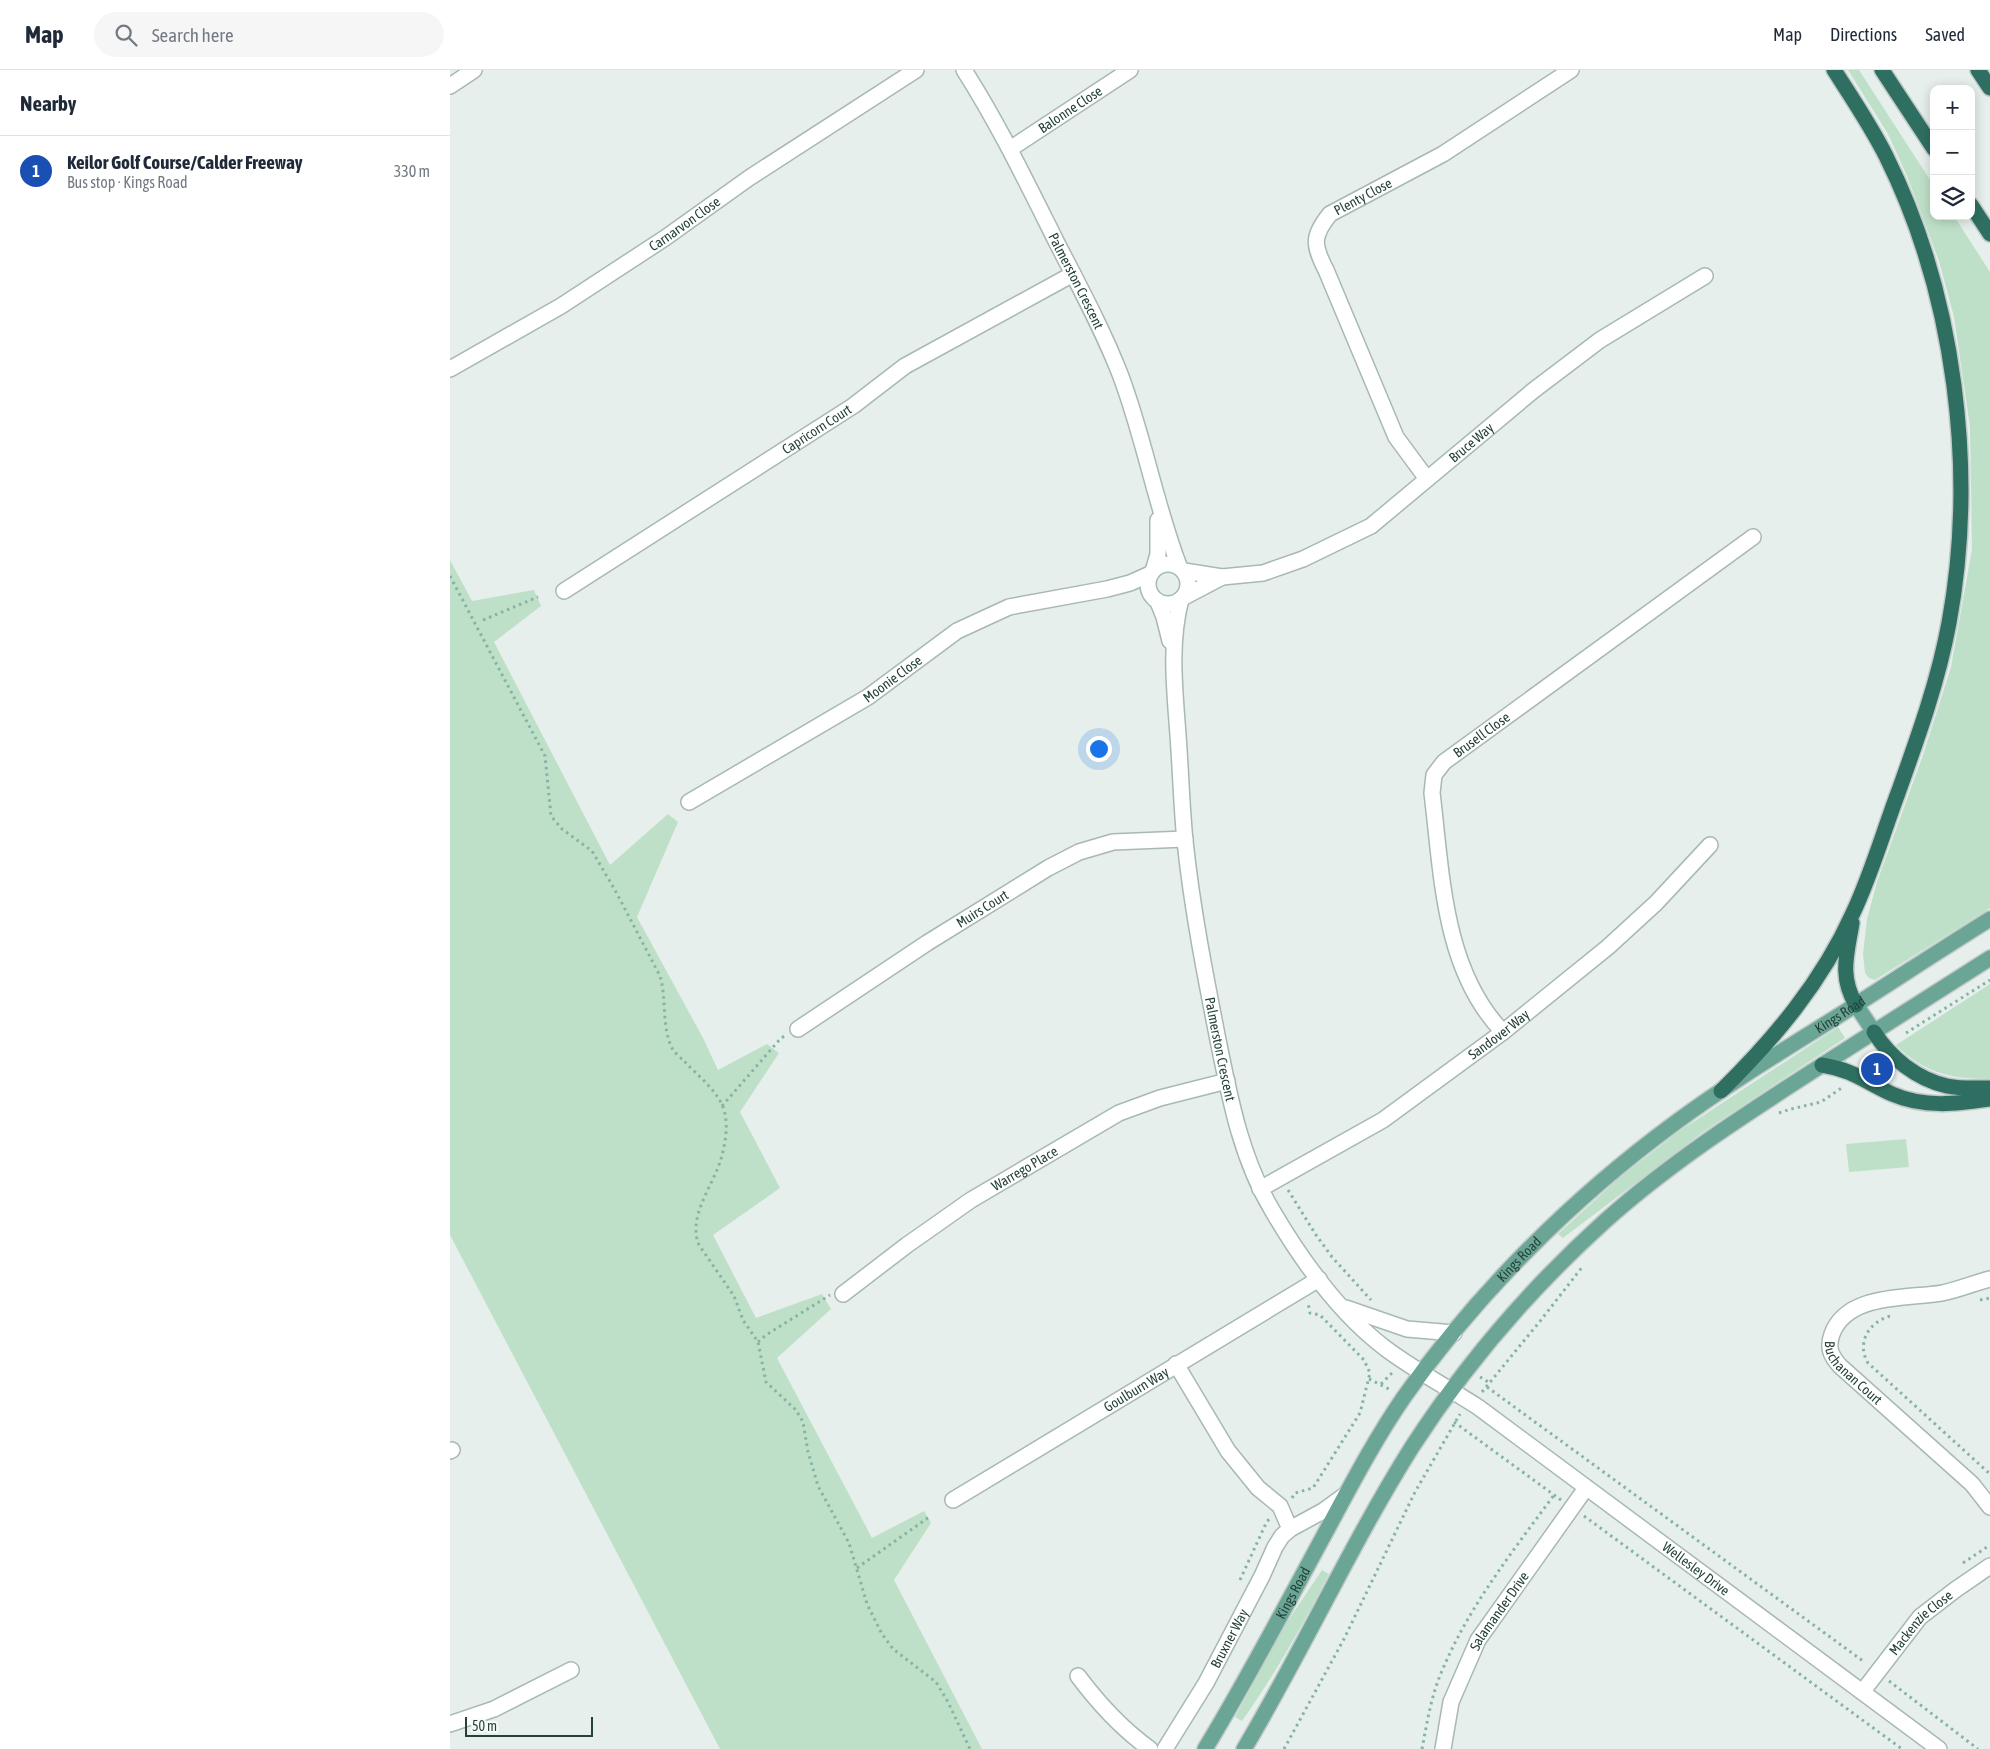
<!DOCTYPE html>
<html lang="en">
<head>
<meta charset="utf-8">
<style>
	:root { --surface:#fff; --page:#f6f6f7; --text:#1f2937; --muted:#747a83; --line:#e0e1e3; --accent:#0f766e }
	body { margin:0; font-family:"Asap Condensed",sans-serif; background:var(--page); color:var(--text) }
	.controls { position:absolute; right:15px; top:15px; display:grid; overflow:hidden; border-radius:10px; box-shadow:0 2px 12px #0003 }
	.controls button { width:45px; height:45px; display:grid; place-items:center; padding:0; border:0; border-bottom:1px solid var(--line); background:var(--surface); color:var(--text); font:25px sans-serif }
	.scale { position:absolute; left:15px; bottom:12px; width:128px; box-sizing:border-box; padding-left:5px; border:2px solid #24423a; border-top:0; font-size:14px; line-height:18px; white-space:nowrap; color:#24423a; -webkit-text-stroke:4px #f7fbf9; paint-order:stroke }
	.you { position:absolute; left:648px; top:678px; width:18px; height:18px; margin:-12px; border:4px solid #fff; border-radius:50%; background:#1a73e8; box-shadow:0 0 0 8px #1a73e833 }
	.badge { display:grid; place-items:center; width:32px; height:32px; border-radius:50%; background:var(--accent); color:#fff; font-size:16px; font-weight:700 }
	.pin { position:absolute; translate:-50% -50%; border:2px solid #fff; box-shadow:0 1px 5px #0006 }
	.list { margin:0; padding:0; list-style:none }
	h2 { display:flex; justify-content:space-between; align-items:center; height:65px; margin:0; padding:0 20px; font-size:21px }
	h2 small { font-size:16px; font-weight:400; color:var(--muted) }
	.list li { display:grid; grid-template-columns:32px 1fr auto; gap:15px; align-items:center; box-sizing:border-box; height:70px; padding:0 20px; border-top:1px solid var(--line) }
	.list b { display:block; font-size:19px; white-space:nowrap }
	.list p { margin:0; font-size:16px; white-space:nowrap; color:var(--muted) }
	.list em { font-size:16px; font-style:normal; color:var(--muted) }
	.icon { flex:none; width:28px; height:28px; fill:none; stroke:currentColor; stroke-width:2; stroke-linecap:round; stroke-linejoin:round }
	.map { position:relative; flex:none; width:1540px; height:1679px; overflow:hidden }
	header { display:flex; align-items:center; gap:30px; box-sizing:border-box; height:70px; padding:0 25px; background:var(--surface); border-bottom:1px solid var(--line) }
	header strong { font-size:24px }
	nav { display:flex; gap:28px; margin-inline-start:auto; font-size:18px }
	.search { width:350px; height:45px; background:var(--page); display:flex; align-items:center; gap:12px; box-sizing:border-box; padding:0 18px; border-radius:28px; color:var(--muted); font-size:19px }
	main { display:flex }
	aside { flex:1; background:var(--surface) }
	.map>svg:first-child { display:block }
	.green { fill:#bfe0c8 }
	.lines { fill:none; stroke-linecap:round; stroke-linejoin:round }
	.minor-casing { stroke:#a8b8b2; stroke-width:18 }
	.major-casing { stroke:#c2cac8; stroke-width:18 }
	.highway-casing { stroke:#c2cac8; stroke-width:18 }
	.path { stroke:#86b3a5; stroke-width:3; stroke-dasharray:2.5 4; stroke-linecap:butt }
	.minor { stroke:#fff; stroke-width:15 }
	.major { stroke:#6aa596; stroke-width:15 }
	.highway { stroke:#2f6f62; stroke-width:15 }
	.labels { text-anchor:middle; stroke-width:4; stroke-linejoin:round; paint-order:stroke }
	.street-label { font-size:14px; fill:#24423a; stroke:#f7fbf9 }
</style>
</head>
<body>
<header>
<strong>Map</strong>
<div class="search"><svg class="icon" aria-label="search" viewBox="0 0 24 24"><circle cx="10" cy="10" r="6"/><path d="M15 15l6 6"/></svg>Search here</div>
<nav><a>Map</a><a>Directions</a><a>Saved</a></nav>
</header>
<main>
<aside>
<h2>Nearby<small></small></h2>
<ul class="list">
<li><span class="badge" style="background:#1a4fb4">1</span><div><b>Keilor Golf Course/Calder Freeway</b><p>Bus stop · Kings Road</p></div><em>330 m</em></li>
</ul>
</aside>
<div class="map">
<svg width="1540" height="1679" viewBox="0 0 1540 1679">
	<rect width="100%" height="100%" fill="#e6efeb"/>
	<path class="green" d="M 1398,0 L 1409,0 L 1484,116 L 1484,146 L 1504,146 L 1540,202 L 1540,838 L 1425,910 L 1419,908 L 1415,903 L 1413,884 L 1417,849 L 1427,812 L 1473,685 L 1501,597 L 1522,479 L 1520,357 L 1504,247 L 1489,191 L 1457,106 L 1438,64 Z
		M 0,490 L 22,531 L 84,520 L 91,536 L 44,572 L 160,795 L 218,744 L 228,752 L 187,847 L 253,968 L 268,1000 L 317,974 L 329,983 L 290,1042 L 330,1118 L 263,1165 L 306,1248 L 372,1224 L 381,1239 L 327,1288 L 422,1468 L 474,1441 L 481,1453 L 444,1510 L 532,1679 L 270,1679 L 0,1165 Z
		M 1540,914 L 1540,1009 C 1501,1009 1474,1003 1446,975 Z
		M 1388,957 L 1395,968 L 1253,1062 L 1113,1168 L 1108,1164 L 1168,1109 L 1228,1062 Z
		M 1456,1069 L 1459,1097 L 1399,1102 L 1396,1074 Z
		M 872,1500 L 879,1504 C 852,1556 826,1603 792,1651 L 785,1647 L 835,1555 Z"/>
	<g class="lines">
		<defs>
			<g id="minor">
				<path id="s1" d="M 514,0 C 549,55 577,113 606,171 C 628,214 652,258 670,304 C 694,367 705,433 729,496"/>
				<path d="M 0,16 L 24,0"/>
				<path id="s2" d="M 560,79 L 680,0"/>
				<path id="s3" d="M 0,299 L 111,236 L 215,168 L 299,108 L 466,0"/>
				<path id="s4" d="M 977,409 L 946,367 L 876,200 C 863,175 862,166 880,144 L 993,84 L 1121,0"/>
				<circle cx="718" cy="514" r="20"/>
				<path d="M 704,498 L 708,484 L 708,450"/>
				<path id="s5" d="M 734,501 L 772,507 L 813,503 L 853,489 L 921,456 L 1084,320 L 1150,270 L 1255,206"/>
				<path id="s6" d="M 114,521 L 403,336 L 455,296 L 623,204"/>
				<path d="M 734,527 L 772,507"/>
				<path id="s7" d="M 731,529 C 718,578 726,629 729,680 C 731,710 732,741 735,771 C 742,838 755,904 768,970 C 780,1029 791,1088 822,1140 C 850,1188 890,1244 935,1278 C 964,1300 997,1317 1028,1337 L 1489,1679"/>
				<path d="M 708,532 L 714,547 L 720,571"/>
				<path id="s8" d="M 239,732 L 418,627 L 507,561 L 559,537 L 657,519 L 680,513 L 700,504"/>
				<path id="s9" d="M 348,959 L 477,873 L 598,798 L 629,782 L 663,772 L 735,769"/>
				<path id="s10" d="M 1053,962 C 993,900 992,804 982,723 L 984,705 L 994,692 L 1303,467"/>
				<path id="s11" d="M 810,1119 L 933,1050 L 1053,962 L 1158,877 L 1206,833 L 1260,775"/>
				<path id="s12" d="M 1540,1209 C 1524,1213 1508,1220 1492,1223 C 1457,1229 1397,1223 1382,1264 C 1377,1278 1381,1286 1390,1296 L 1522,1414 L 1540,1437"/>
				<path id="s13" d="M 393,1224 L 457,1175 L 521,1130 L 669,1043 L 710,1028 L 777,1011"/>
				<path d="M 896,1238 L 957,1259 L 1004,1263"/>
				<path d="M 726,1294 L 778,1381 L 808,1418 L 830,1436 L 840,1459"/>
				<path d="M 0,1381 L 2,1380"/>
				<path id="s14" d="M 503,1430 L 869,1209"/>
				<path d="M 628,1606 C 649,1634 672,1659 700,1679"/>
				<path id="s15" d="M 1413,1621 L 1470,1547 L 1505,1520 L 1540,1496"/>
				<path d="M 0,1654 L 44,1639 L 121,1600"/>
				<path id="s16" d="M 715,1679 L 756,1613 L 812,1506 L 825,1477 L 832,1466 L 840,1459 L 873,1441 L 895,1425"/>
				<path id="s17" d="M 993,1679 L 1001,1632 L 1028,1570 L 1136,1418"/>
			</g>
			<g id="major">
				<path d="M 1406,935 L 1424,962"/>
				<path id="s18" d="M 755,1679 C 797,1610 834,1539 872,1469 C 898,1421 923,1372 954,1327 C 1027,1223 1123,1128 1225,1053 C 1283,1010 1346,973 1407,934 C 1451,906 1495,877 1540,849"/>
				<path d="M 794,1679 C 853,1580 901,1474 962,1377 C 1015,1295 1081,1218 1154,1152 C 1223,1090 1302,1040 1380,990 C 1434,956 1487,922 1540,888"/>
			</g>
			<path id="highway" d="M 1432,0 L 1484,79
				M 1528,0 L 1540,18
				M 1521,135 L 1540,164
				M 1402,853 C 1397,884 1389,906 1406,935
				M 1424,962 C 1440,988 1467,1009 1497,1016 C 1511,1019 1526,1018 1540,1018
				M 1372,995 C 1404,1000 1415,1012 1442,1024 C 1474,1038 1506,1034 1540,1029
				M 1271,1021 C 1324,969 1372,912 1403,843 C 1421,805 1433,763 1448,723 C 1468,667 1488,612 1499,553 C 1527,401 1505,225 1436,86 C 1421,56 1402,28 1384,0"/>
		</defs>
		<use href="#minor" class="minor-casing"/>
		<use href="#major" class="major-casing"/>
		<use href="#highway" class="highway-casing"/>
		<path class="path" d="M 0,506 L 95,686 L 101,746 L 112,759 L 142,781 L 165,820 L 210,906 C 217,929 211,958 223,980 C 226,984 231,988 234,991 C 248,1006 271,1023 275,1044 C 278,1059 275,1075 271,1089 C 263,1116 237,1147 249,1175 L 284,1226 L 293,1250 L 308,1272 L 316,1312 L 346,1340 L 353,1352 L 358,1382 L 368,1416 L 399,1473 L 417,1534 L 432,1564 L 443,1579 L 486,1612 L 498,1632 L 520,1679
			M 33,550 L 88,527
			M 1456,963 L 1540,910
			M 272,1036 L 331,968 L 335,966
			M 1329,1043 L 1341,1039 L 1371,1032 L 1393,1017
			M 838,1120 L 866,1165 L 882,1187 L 921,1230
			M 1530,1230 L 1540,1228
			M 1440,1246 C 1419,1252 1406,1273 1418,1293 L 1540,1404
			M 308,1272 L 316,1265 L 380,1225
			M 1030,1307 L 1040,1313
			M 919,1309 L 941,1320
			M 931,1314 L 943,1302
			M 1037,1317 L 1413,1591
			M 1032,1322 L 1091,1250 L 1133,1196
			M 1004,1352 L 1111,1430
			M 842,1428 L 845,1423 L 863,1418 L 910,1343 L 920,1303 L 914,1290 L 870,1245 L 860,1243 L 858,1233
			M 1134,1446 L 1452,1679
			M 1513,1493 L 1540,1475
			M 407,1498 L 479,1447
			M 790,1510 L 817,1451 L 820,1449
			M 1439,1611 L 1528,1679
			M 834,1679 L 894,1569 L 965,1422 L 1010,1344
			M 972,1679 C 977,1653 981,1626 992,1601 C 1019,1536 1063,1481 1104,1425"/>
		<use href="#minor" class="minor"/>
		<use href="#major" class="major"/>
		<use href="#highway" class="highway"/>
	</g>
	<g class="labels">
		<g class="street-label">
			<text dy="5" stroke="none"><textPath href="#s2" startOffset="72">Balonne Close</textPath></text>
			<text dy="5" stroke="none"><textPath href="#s4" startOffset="332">Plenty Close</textPath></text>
			<text dy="5" stroke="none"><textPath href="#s3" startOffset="276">Carnarvon Close</textPath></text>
			<text dy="5" stroke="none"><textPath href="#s1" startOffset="239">Palmerston Crescent</textPath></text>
			<text dy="5" stroke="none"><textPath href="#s6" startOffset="300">Capricorn Court</textPath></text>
			<text dy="5" stroke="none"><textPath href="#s5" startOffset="328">Bruce Way</textPath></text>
			<text dy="5" stroke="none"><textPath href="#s8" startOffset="238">Moonie Close</textPath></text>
			<text dy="5" stroke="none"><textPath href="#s10" startOffset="335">Brusell Close</textPath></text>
			<text dy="5" stroke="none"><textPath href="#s9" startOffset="220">Muirs Court</textPath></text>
			<text dy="5" stroke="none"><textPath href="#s18" startOffset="989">Kings Road</textPath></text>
			<text dy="5" stroke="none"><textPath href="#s11" startOffset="285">Sandover Way</textPath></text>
			<text dy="5" stroke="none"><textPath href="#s7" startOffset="454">Palmerston Crescent</textPath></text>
			<text dy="5" stroke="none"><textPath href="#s13" startOffset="221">Warrego Place</textPath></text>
			<text dy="5" stroke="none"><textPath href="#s18" startOffset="584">Kings Road</textPath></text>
			<text dy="5" stroke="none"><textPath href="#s12" startOffset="222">Buchanan Court</textPath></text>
			<text dy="5" stroke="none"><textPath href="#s14" startOffset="214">Goulburn Way</textPath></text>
			<text dy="5" stroke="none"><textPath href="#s7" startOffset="1185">Wellesley Drive</textPath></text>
			<text dy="5" stroke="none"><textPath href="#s18" startOffset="179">Kings Road</textPath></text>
			<text dy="5" stroke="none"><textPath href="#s17" startOffset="151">Salamander Drive</textPath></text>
			<text dy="5" stroke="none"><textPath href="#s15" startOffset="90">Mackenzie Close</textPath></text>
			<text dy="5" stroke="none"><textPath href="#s16" startOffset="128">Bruxner Way</textPath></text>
		</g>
	</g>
</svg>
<div class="controls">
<button>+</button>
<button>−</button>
<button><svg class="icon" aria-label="layers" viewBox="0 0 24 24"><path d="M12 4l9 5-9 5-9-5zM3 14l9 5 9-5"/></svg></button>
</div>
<div class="scale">50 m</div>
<div class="you"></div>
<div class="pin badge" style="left:1427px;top:999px;background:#1a4fb4">1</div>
</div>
</main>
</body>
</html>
